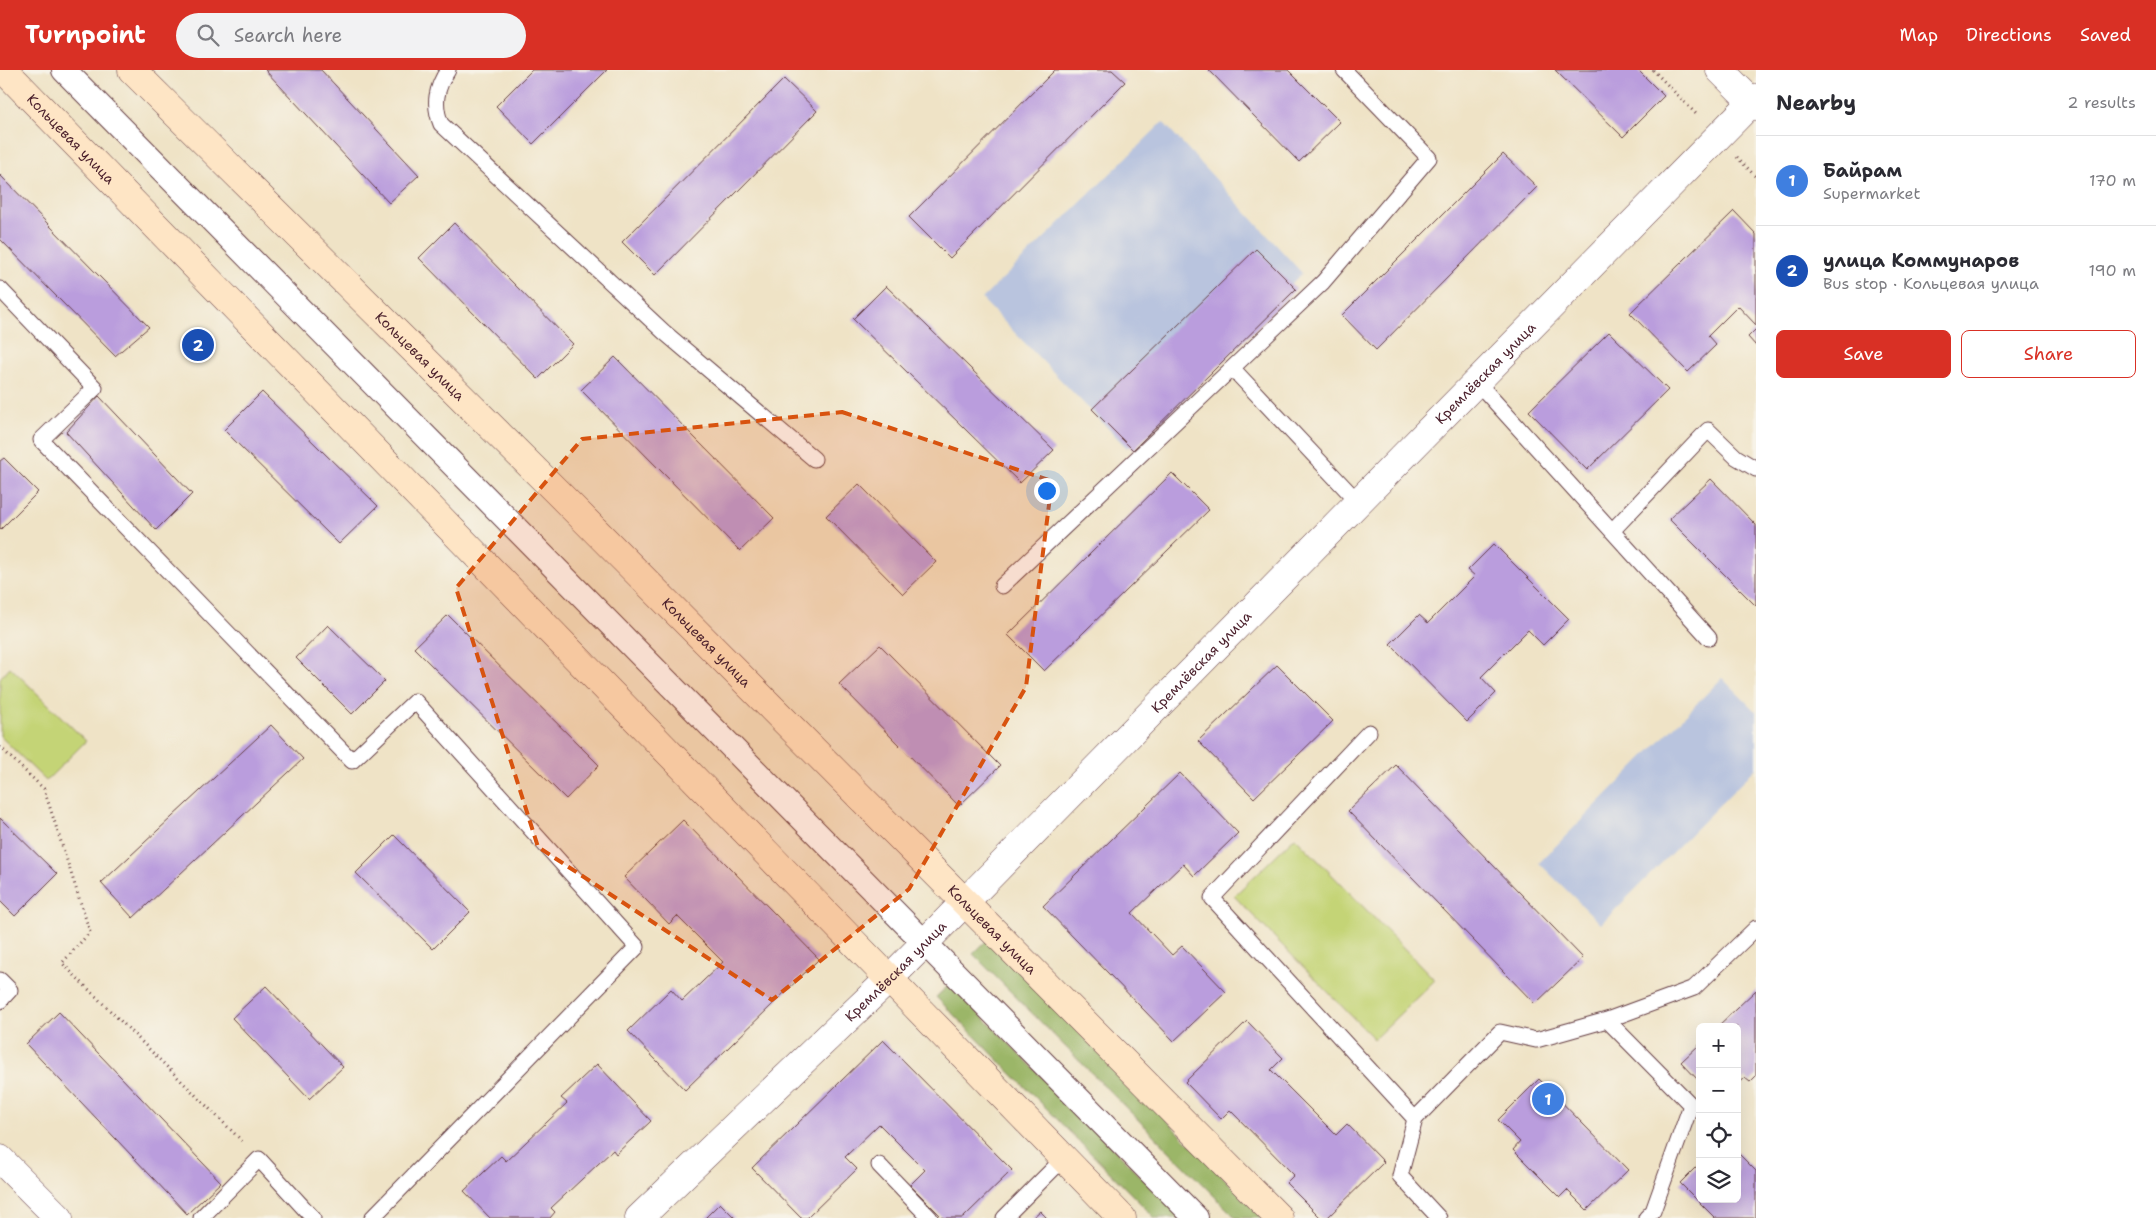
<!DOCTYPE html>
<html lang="en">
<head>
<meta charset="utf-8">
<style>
	:root { --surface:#fff; --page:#f2f2f3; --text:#2b2b33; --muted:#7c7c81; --line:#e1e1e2; --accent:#d93025 }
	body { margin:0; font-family:"Shantell Sans",sans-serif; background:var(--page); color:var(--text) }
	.controls { position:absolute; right:15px; bottom:15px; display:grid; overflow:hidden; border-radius:8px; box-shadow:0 5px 20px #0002 }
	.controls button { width:45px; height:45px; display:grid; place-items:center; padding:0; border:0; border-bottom:1px solid var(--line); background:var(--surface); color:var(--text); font:25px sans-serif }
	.you { position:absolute; left:1046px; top:420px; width:18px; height:18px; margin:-12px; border:4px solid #fff; border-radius:50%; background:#1a73e8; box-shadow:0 0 0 8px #1a73e833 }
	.badge { display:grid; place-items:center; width:32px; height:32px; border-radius:50%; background:var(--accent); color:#fff; font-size:16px; font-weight:700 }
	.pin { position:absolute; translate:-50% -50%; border:2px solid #fff; box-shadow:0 1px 5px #0006 }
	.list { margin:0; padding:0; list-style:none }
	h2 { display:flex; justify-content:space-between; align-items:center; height:65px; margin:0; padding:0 20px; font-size:21px }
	h2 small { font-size:16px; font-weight:400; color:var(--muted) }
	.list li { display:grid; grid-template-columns:32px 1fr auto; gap:15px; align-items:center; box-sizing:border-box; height:90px; padding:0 20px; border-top:1px solid var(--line) }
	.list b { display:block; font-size:19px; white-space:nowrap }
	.list p { margin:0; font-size:16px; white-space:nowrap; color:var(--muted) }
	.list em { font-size:16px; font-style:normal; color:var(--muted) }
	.actions { display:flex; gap:10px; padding:15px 20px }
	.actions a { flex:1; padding:11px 0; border:1px solid var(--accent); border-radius:8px; text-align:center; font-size:18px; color:var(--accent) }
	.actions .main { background:var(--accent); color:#fff }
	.icon { flex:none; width:28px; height:28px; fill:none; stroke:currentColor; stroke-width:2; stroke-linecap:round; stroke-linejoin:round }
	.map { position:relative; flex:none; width:1756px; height:1148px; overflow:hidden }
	header { display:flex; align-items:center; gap:30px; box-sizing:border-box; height:70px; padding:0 25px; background:var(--accent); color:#fff }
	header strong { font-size:24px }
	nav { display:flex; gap:28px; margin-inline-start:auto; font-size:18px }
	.search { width:350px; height:45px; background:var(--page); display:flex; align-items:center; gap:12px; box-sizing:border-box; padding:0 18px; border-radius:28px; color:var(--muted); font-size:19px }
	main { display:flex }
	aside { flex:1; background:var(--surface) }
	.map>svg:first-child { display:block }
	.industrial { fill:#b9c4de }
	.green { fill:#c4d476; stroke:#877a50 }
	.forest { fill:#9bb667; stroke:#726a49 }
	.building { fill:#ba9ddd }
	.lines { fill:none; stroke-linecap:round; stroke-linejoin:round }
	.service-casing { stroke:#633c42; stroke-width:17 }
	.pedestrian-casing { stroke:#633c42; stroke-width:26 }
	.minor-casing { stroke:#633c42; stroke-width:29 }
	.tertiary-casing { stroke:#633c42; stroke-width:29 }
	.secondary-casing { stroke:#633c42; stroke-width:29 }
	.path { stroke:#633c42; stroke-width:3; stroke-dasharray:1 4; stroke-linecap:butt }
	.service { stroke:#fff; stroke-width:15 }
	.pedestrian { stroke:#fff; stroke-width:24 }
	.minor { stroke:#fff; stroke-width:28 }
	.tertiary { stroke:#fff; stroke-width:28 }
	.secondary { stroke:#fee5c5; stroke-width:28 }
	.marked { fill:#d8530f; fill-opacity:0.2; stroke:#d8530f; stroke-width:4; stroke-dasharray:10 6; stroke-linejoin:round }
	.labels { text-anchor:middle; stroke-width:4; stroke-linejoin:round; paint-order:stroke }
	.street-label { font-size:14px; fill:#4a1f2b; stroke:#f7f3e8 }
</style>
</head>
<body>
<header>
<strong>Turnpoint</strong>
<div class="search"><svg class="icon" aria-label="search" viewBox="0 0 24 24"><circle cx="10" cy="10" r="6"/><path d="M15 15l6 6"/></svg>Search here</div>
<nav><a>Map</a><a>Directions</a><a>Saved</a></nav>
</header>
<main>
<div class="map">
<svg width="1756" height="1148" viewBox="0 0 1756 1148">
	<rect width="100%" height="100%" fill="#f7f3e8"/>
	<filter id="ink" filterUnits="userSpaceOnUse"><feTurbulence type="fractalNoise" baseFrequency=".02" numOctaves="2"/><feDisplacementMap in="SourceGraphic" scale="10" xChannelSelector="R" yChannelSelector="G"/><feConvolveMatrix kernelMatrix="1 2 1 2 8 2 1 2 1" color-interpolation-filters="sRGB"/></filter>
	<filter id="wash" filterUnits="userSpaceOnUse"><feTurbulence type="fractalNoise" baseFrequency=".0096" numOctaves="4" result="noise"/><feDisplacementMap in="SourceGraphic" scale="20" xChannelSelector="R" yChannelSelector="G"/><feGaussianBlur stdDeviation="1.12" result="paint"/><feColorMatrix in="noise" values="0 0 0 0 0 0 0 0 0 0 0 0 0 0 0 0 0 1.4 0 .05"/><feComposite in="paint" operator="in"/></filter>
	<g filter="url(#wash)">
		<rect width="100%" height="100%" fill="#efe3c6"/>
		<path class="industrial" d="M 1163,52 L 1302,203 L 1127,378 L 982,229 Z
			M 1722,608 L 1756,642 L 1756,698 L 1601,854 L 1539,793 Z"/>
		<path class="green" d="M 10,597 L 86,671 L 46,711 L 0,666 L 0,608 Z
			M 1295,767 L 1435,910 L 1374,969 L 1234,826 Z"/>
		<path class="forest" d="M 987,870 L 1264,1148 L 1236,1148 L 973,884 Z
			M 950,914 L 1182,1148 L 1155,1148 L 936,927 Z"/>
		<g id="blocks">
			<path class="building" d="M 265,0 L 321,0 L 419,105 L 389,133 Z
				M 532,0 L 607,0 L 533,74 L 496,36 Z
				M 1055,0 L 1112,0 L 1125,12 L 950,188 L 909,147 Z
				M 1209,0 L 1288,0 L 1340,52 L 1299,92 Z
				M 1555,0 L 1638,0 L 1664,26 L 1623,67 Z
				M 784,9 L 817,41 L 655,205 L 622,172 Z
				M 1503,84 L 1537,117 L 1376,280 L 1342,245 Z
				M 0,105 L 149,257 L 115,286 L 0,169 Z
				M 1734,141 L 1756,164 L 1756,255 L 1738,236 L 1708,266 L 1716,275 L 1688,302 L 1630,243 Z
				M 454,153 L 573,274 L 538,309 L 419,188 Z
				M 1256,179 L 1296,219 L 1133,380 L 1092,339 Z
				M 886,216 L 1054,380 L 1020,413 L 853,249 Z
				M 1756,259 L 1756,276 L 1748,267 Z
				M 1609,262 L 1668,320 L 1587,400 L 1529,341 Z
				M 615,287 L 774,448 L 740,481 L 581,320 Z
				M 262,322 L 378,436 L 339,474 L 224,360 Z
				M 99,326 L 192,424 L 156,460 L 66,362 Z
				M 4,388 L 38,422 L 0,460 L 0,391 Z
				M 1172,403 L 1209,440 L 1044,601 L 1008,565 Z
				M 1711,409 L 1756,455 L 1756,536 L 1669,449 Z
				M 859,414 L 936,492 L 903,524 L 826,446 Z
				M 1494,474 L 1569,549 L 1543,575 L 1528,560 L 1481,607 L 1496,623 L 1467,652 L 1390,574 L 1419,545 L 1428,553 L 1475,506 L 1468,500 Z
				M 448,545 L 599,695 L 566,729 L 414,578 Z
				M 328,555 L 385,611 L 352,644 L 296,588 Z
				M 880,575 L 1000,696 L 959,736 L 839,614 Z
				M 1277,595 L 1333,651 L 1254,728 L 1198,671 Z
				M 271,655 L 303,689 L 133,848 L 101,813 Z
				M 1396,695 L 1583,888 L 1535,934 L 1348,741 Z
				M 1180,703 L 1238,763 L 1194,806 L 1183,794 L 1132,843 L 1172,885 L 1182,876 L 1226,922 L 1174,971 L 1043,836 Z
				M 0,748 L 57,804 L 15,846 L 0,831 Z
				M 683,750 L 819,889 L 685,1020 L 628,961 L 671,919 L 682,931 L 723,892 L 677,846 L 669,854 L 624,807 Z
				M 394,765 L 470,842 L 433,879 L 356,803 Z
				M 266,916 L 343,997 L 309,1029 L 232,948 Z
				M 1756,920 L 1756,1006 L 1750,1012 L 1745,1008 L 1737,1015 L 1737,957 L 1717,957 Z
				M 59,942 L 221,1112 L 187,1144 L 26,974 Z
				M 1247,951 L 1283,988 L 1271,1000 L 1336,1065 L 1347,1054 L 1384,1092 L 1327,1148 L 1321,1148 L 1286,1113 L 1294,1105 L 1230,1040 L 1221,1049 L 1185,1012 Z
				M 883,970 L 1012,1100 L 963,1148 L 943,1148 L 910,1115 L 925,1100 L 879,1054 L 845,1087 L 857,1099 L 807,1148 L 801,1148 L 752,1098 Z
				M 1700,974 L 1700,1012 L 1681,992 Z
				M 597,994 L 651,1051 L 616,1084 L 613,1080 L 551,1138 L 555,1142 L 550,1148 L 490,1148 L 464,1121 L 501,1086 L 506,1091 L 567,1033 L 561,1028 Z
				M 1539,1009 L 1628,1100 L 1587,1140 L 1567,1120 L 1560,1127 L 1513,1080 L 1520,1072 L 1498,1050 Z
				M 1737,1082 L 1756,1101 L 1756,1148 L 1715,1148 L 1680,1113 L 1700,1093 L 1700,1129 L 1737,1129 Z
				M 720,1133 L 735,1148 L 705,1148 Z
				M 1040,1141 L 1047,1148 L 1032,1148 Z"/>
		</g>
	</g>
	<g filter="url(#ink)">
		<use href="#blocks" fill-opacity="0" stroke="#633c42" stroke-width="1"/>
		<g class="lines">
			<defs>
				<path id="service" d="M 448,0 C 436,18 433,34 441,54 L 664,262 L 814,389
					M 0,219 L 95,318 L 41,370 L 352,691 L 415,631 L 637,877 L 372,1148
					M 1233,299 L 1358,432
					M 1476,311 L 1709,568
					M 1612,461 L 1708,360 L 1736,387 L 1756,399
					M 1002,516 L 1323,212 L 1429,88 L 1344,0
					M 1369,662 L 1212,828 L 1415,1049 L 1400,1106 L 1439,1148
					M 0,910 L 10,920 L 0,931
					M 1607,950 L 1691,1035 L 1653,1141 L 1646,1148
					M 1415,1049 L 1500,962 L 1536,970 L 1607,950 L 1694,918 L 1756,858
					M 879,1095 L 930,1148
					M 201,1148 L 259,1089 L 313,1148
					M 1004,1148 L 1064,1088"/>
				<path id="pedestrian" d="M 64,0 L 1196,1148"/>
				<path id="minor" d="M 0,1089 L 59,1148"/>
				<g id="tertiary">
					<path d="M 1720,0 L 1756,36"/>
					<path id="s1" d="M 639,1148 L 890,908 L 1756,28"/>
				</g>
				<g id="secondary">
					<path id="s2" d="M 4,0 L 1122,1148"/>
					<path id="s3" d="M 132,0 L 558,423 L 1279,1148"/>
				</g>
			</defs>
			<use href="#service" class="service-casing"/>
			<use href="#pedestrian" class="pedestrian-casing"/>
			<use href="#minor" class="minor-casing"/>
			<use href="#tertiary" class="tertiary-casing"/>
			<use href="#secondary" class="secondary-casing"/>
			<path class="path" d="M 1653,0 L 1697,45
				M 1737,87 L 1756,107
				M 0,677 L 44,719 L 90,862 L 62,893 L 243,1072"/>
			<use href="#service" class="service"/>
			<use href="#pedestrian" class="pedestrian"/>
			<use href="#minor" class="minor"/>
			<use href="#tertiary" class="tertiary"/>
			<use href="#secondary" class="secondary"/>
		</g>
	</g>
	<path class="marked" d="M 842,342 L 1052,411 L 1026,617 L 909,819 L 772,930 L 538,777 L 456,518 L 582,369 Z"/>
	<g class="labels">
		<g class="street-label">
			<text dy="5" stroke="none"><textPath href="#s2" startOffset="96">Кольцевая улица</textPath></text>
			<text dy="5" stroke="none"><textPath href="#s3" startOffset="406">Кольцевая улица</textPath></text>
			<text dy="5" stroke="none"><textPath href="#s1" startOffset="1196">Кремлёвская улица</textPath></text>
			<text dy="5" stroke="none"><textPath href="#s3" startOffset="811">Кольцевая улица</textPath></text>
			<text dy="5" stroke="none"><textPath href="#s1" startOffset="791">Кремлёвская улица</textPath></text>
			<text dy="5" stroke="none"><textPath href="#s3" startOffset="1216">Кольцевая улица</textPath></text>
			<text dy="5" stroke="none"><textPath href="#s1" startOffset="356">Кремлёвская улица</textPath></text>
		</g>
	</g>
</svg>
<div class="controls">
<button>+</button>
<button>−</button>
<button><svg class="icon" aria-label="locate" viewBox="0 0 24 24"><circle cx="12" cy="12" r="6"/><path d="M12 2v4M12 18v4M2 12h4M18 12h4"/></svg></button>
<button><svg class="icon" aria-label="layers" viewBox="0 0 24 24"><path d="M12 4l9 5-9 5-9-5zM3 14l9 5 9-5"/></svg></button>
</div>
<div class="you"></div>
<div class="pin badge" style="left:1548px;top:1029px;background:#3f7fe0">1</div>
<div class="pin badge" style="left:198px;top:275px;background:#1a4fb4">2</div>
</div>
<aside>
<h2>Nearby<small>2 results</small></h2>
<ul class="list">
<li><span class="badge" style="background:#3f7fe0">1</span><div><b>Байрам</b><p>Supermarket</p></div><em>170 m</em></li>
<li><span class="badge" style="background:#1a4fb4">2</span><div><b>улица Коммунаров</b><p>Bus stop · Кольцевая улица</p></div><em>190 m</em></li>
</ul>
<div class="actions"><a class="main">Save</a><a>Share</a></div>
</aside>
</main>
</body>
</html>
